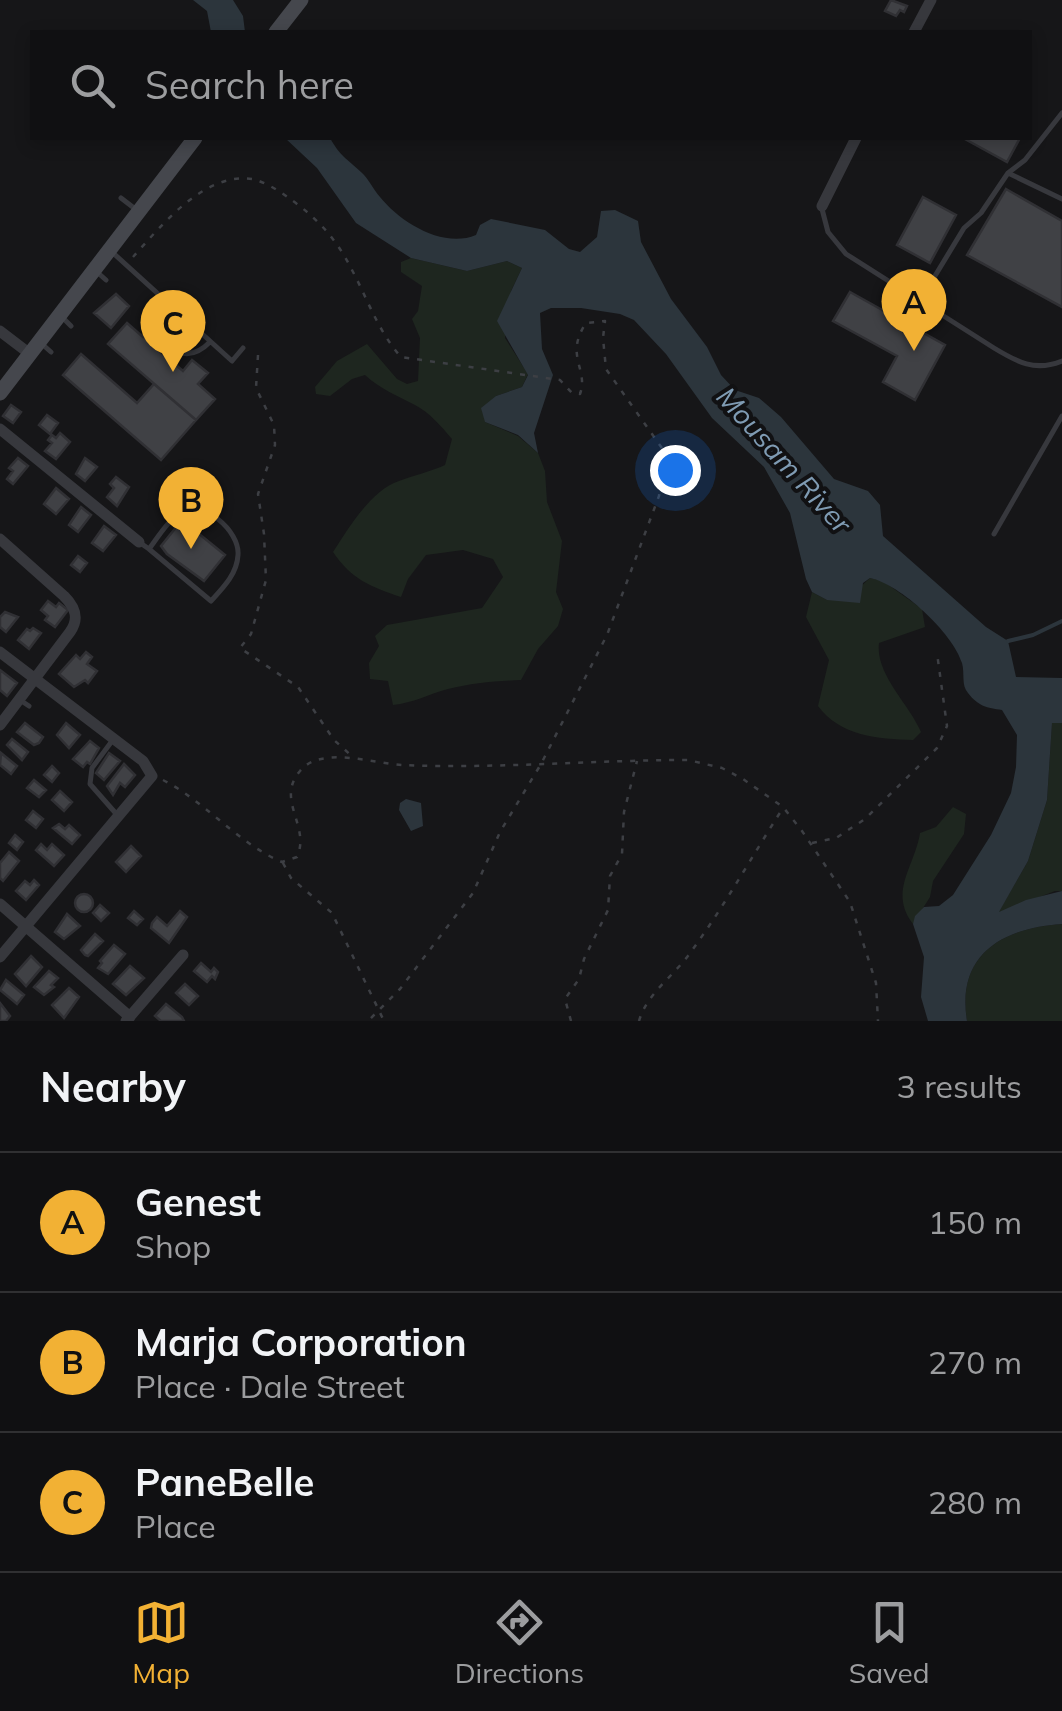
<!DOCTYPE html>
<html lang="en">
<head>
<meta charset="utf-8">
<style>
	:root { --surface:#101012; --page:#1e1e20; --text:#f1f3f6; --muted:#9c9d9f; --line:#303032; --accent:#f2b134 }
	body { margin:0; font-family:Mulish,sans-serif; background:var(--page); color:var(--text) }
	.you { position:absolute; left:675px; top:470px; width:35px; height:35px; margin:-25px; border:8px solid #fff; border-radius:50%; background:#1a73e8; box-shadow:0 0 0 15px #1a73e833 }
	.badge { display:grid; place-items:center; width:65px; height:65px; border-radius:50%; background:var(--accent); color:#111; font-size:32px; font-weight:700 }
	.pin { position:absolute; translate:-50% -82px; filter:drop-shadow(0 2px 5px #0008) }
	.pin::after { content:''; position:absolute; top:52px; width:35px; height:30px; background:inherit; clip-path:polygon(0 0,100% 0,50% 100%) }
	.list { margin:0; padding:0; list-style:none }
	h2 { display:flex; justify-content:space-between; align-items:center; height:130px; margin:0; padding:0 40px; font-size:42px }
	h2 small { font-size:32px; font-weight:400; color:var(--muted) }
	.list li { display:grid; grid-template-columns:65px 1fr auto; gap:30px; align-items:center; box-sizing:border-box; height:140px; padding:0 40px; border-top:2px solid var(--line) }
	.list b { display:block; font-size:38px; white-space:nowrap }
	.list p { margin:0; font-size:32px; white-space:nowrap; color:var(--muted) }
	.list em { font-size:32px; font-style:normal; color:var(--muted) }
	.icon { flex:none; width:55px; height:55px; fill:none; stroke:currentColor; stroke-width:2; stroke-linecap:round; stroke-linejoin:round }
	.map { position:relative; flex:none; width:1062px; height:1021px; overflow:hidden }
	.search { position:absolute; background:var(--surface); box-shadow:0 5px 15px #0003; left:30px; right:30px; top:30px; height:110px; display:flex; align-items:center; gap:25px; box-sizing:border-box; padding:0 35px; border-radius:0px; color:var(--muted); font-size:38px }
	.sheet { height:550px; background:var(--surface) }
	nav { display:flex; justify-content:space-around; align-items:center; box-sizing:border-box; height:140px; border-top:2px solid var(--line); background:var(--surface); font-size:28px; color:var(--muted) }
	nav a { display:grid; justify-items:center; gap:5px }
	nav .on { color:var(--accent) }
	.map>svg:first-child { display:block }
	.green { fill:#1e261f }
	.water { fill:#2c353c }
	.lines { fill:none; stroke-linecap:round; stroke-linejoin:round }
	.stream { stroke:#2c353c; stroke-width:4 }
	.building { fill:#404145; stroke:#303034; stroke-width:2.5 }
	.path { stroke:#3d3f44; stroke-width:2.5; stroke-dasharray:5 8; stroke-linecap:butt }
	.lane { stroke:#37383d; stroke-width:5 }
	.street { stroke:#37383d; stroke-width:11 }
	.secondary { stroke:#45474d; stroke-width:15 }
	.labels { text-anchor:middle; stroke-width:8; stroke-linejoin:round; paint-order:stroke }
	.water-label { font-size:28px; font-style:italic; fill:#7f9bb3; stroke:#111113 }
</style>
</head>
<body>
<div class="map">
<svg width="1062" height="1021" viewBox="0 0 1062 1021">
	<rect width="100%" height="100%" fill="#161618"/>
	<path class="green" d="M 411,258 L 467,271 L 507,261 L 522,268 L 511,291 L 505,338 L 528,374 L 522,387 L 496,396 L 485,422 L 518,436 L 538,453 L 545,471 L 547,502 L 562,541 L 556,592 L 563,609 L 558,626 L 538,649 L 521,680 C 496,681 472,683 448,689 C 429,694 413,703 393,705 L 388,681 L 370,679 L 369,663 L 379,646 L 375,636 L 387,625 L 482,608 L 503,577 L 493,559 L 463,550 L 426,555 L 408,579 L 401,597 C 371,587 351,579 333,552 C 348,529 371,490 399,481 C 414,475 430,472 445,465 L 452,439 C 441,426 430,413 415,405 C 398,396 380,389 365,375 L 352,379 L 330,396 L 316,394 L 315,387 L 337,361 L 367,344 L 397,379 L 407,384 L 418,381 L 420,338 L 412,319 L 418,311 L 422,286 L 401,272 L 401,262 Z
		M 870,578 L 883,581 L 922,609 L 925,627 L 879,643 C 875,674 909,704 921,732 L 913,740 C 878,739 840,736 818,706 L 829,660 L 806,617 L 812,592 L 827,600 L 846,600 Z
		M 1052,722 L 1062,723 L 1062,891 L 1055,891 L 998,913 L 1028,861 L 1047,800 Z
		M 953,807 L 966,814 L 964,834 L 933,881 L 930,897 L 913,924 C 888,892 915,866 920,833 L 936,827 Z
		M 1062,924 L 1062,1021 L 967,1021 C 956,955 1002,928 1062,924 Z"/>
	<path class="water" d="M 193,0 L 233,0 L 243,16 L 245,32 L 211,32 L 207,11 Z
		M 285,138 L 330,138 C 340,156 346,158 361,172 C 369,179 373,189 380,197 C 400,222 443,249 476,235 L 480,225 L 491,219 L 545,230 L 569,249 L 580,252 L 597,237 L 601,211 L 615,210 L 638,221 L 641,242 L 671,299 L 707,347 L 721,375 L 735,390 L 759,398 L 781,417 L 834,479 L 868,491 L 880,505 L 883,536 L 986,627 L 1008,641 L 1016,677 L 1062,678 L 1062,723 L 1052,723 L 1047,800 L 1028,861 L 999,912 L 1026,900 L 1062,891 L 1062,924 C 1002,928 956,955 967,1021 L 928,1021 L 921,997 L 924,957 L 913,924 L 915,916 L 924,907 L 939,906 L 953,895 L 991,835 L 1011,793 L 1016,767 L 1017,735 L 1002,710 C 987,708 978,706 968,693 C 961,685 965,674 962,663 C 953,633 900,584 870,578 L 863,583 L 860,603 L 827,600 L 812,592 L 806,579 L 790,513 L 764,467 L 712,418 L 666,354 L 634,320 L 620,314 L 581,308 L 551,308 L 540,313 L 542,349 L 553,375 L 534,433 L 538,453 L 518,435 L 485,422 L 481,408 L 496,396 L 522,387 L 528,375 L 497,321 L 522,268 L 507,261 L 467,271 L 411,258 L 356,223 L 317,168 Z
		M 406,799 L 421,803 L 423,826 L 411,831 L 399,810 L 400,803 Z"/>
	<g class="lines">
		<path class="stream" d="M 1008,641 L 1033,635 L 1062,621"/>
	</g>
	<path class="building" d="M 891,0 L 907,6 L 904,12 L 900,10 L 896,16 L 885,11 Z
		M 963,138 L 1020,138 L 1007,162 Z
		M 1006,189 L 1062,221 L 1062,307 L 967,255 Z
		M 923,197 L 956,215 L 930,263 L 897,245 Z
		M 850,292 L 945,345 L 915,400 L 883,382 L 897,356 L 833,321 Z
		M 116,294 L 129,306 L 111,328 L 94,313 Z
		M 127,323 L 143,337 L 152,326 L 165,337 L 156,348 L 183,371 L 192,360 L 208,373 L 198,384 L 215,399 L 196,420 L 108,344 Z
		M 81,354 L 137,403 L 154,384 L 196,420 L 161,460 L 63,375 Z
		M 11,405 L 21,412 L 13,423 L 3,416 Z
		M 47,415 L 58,423 L 50,434 L 39,425 Z
		M 60,433 L 70,442 L 56,459 L 45,451 L 52,443 L 48,440 L 52,435 L 56,438 Z
		M 18,458 L 28,466 L 13,484 L 7,479 L 13,471 L 9,468 Z
		M 85,458 L 97,467 L 85,481 L 76,474 Z
		M 116,477 L 129,487 L 117,506 L 107,497 L 114,488 L 110,484 Z
		M 56,488 L 69,499 L 56,514 L 44,504 Z
		M 81,507 L 91,515 L 78,532 L 69,525 Z
		M 182,520 L 225,555 L 204,581 L 167,554 L 161,546 Z
		M 104,526 L 116,535 L 103,551 L 92,543 Z
		M 78,556 L 87,563 L 80,572 L 71,565 Z
		M 48,601 L 56,607 L 59,603 L 68,610 L 55,627 L 45,620 L 48,616 L 41,610 Z
		M 5,612 L 18,617 L 6,632 L 0,627 L 0,617 Z
		M 33,628 L 41,633 L 29,649 L 18,640 L 27,629 L 30,631 Z
		M 86,652 L 92,657 L 87,664 L 97,671 L 88,683 L 85,680 L 74,687 L 59,674 L 76,655 L 80,659 Z
		M 0,670 L 17,683 L 7,696 L 0,690 Z
		M 25,723 L 43,737 L 39,743 L 34,745 L 17,732 Z
		M 66,723 L 80,735 L 69,748 L 57,735 Z
		M 12,739 L 28,752 L 22,760 L 7,745 Z
		M 90,741 L 99,748 L 90,764 L 87,762 L 83,767 L 73,759 Z
		M 1,753 L 17,766 L 11,774 L 0,765 Z
		M 109,753 L 120,761 L 104,780 L 96,773 Z
		M 124,764 L 135,775 L 125,787 L 120,783 L 113,795 L 107,786 Z
		M 52,766 L 59,773 L 52,782 L 44,775 Z
		M 34,780 L 46,790 L 39,797 L 27,788 Z
		M 60,791 L 72,802 L 64,811 L 52,800 Z
		M 33,811 L 43,819 L 36,828 L 26,820 Z
		M 59,824 L 65,829 L 69,825 L 80,835 L 72,844 L 53,828 Z
		M 15,835 L 23,842 L 17,850 L 9,843 Z
		M 41,844 L 47,850 L 52,844 L 64,855 L 54,866 L 36,850 Z
		M 131,846 L 141,856 L 126,872 L 116,862 Z
		M 9,852 L 19,861 L 3,881 L 0,878 L 0,863 Z
		M 34,880 L 39,885 L 26,900 L 16,891 L 25,881 L 30,885 Z
		M75 903a9 9 0 1 1 18 0a9 9 0 1 1-18 0Z
		M 100,905 L 109,913 L 101,921 L 93,913 Z
		M 134,911 L 143,919 L 137,925 L 128,918 Z
		M 180,911 L 187,917 L 169,943 L 151,928 L 152,923 L 157,917 L 167,926 Z
		M 67,914 L 80,926 L 64,939 L 55,932 Z
		M 95,934 L 103,941 L 88,956 L 85,955 L 81,950 Z
		M 114,945 L 125,954 L 108,974 L 98,968 L 102,963 L 100,961 Z
		M 31,956 L 42,967 L 26,986 L 15,974 Z
		M 201,963 L 211,972 L 214,968 L 218,972 L 215,979 L 212,976 L 207,982 L 194,971 Z
		M 130,966 L 144,978 L 126,995 L 113,984 Z
		M 49,971 L 58,978 L 51,985 L 54,987 L 44,995 L 34,987 Z
		M 6,980 L 24,995 L 17,1004 L 0,990 Z
		M 185,984 L 198,996 L 189,1005 L 176,993 Z
		M 69,988 L 79,997 L 64,1018 L 52,1005 Z
		M 0,1003 L 10,1016 L 6,1021 L 0,1021 Z
		M 166,1004 L 182,1017 L 184,1021 L 161,1021 L 155,1016 Z"/>
	<g class="lines">
		<path class="path" d="M 133,257 C 161,226 204,172 252,179 C 266,182 281,192 293,201 C 319,220 337,240 352,270 C 368,300 378,331 401,357 L 560,380 L 572,393 L 580,394 C 589,369 564,356 586,323 L 605,321 L 603,338 L 606,369 L 664,451 L 659,496 L 607,635 L 541,764 L 500,832 L 473,893 L 400,989 L 368,1021
			M 258,355 L 256,388 L 274,425 L 275,445 L 258,494 L 264,534 L 266,580 L 251,634 L 240,648 L 298,687 L 334,740 L 354,758
			M 163,780 C 206,802 237,843 282,862 L 297,857 C 311,826 275,800 300,771 C 321,745 375,764 403,765 C 498,769 593,760 688,760 L 722,768 L 743,779 L 783,807 L 802,831 L 850,902 L 876,983 L 878,1021
			M 812,843 L 836,838 L 865,819 L 937,748 L 947,726 L 937,653
			M 283,863 L 291,878 L 332,913 L 384,1021
			M 571,1021 L 565,999 L 579,979 L 584,959 L 608,910 L 610,876 L 622,854 L 624,812 L 637,761
			M 639,1021 C 647,993 674,976 690,953 C 724,907 752,856 783,808"/>
		<path class="lane" d="M 1008,173 L 1062,199
			M 121,198 L 134,208
			M 822,209 L 828,232 L 846,254 L 994,348 C 1017,362 1035,372 1062,361
			M 112,252 L 232,361 L 243,348
			M 97,272 L 106,280
			M 921,299 L 964,228 L 981,213 L 1008,173 L 1025,160 L 1062,113
			M 184,309 L 171,326 L 172,349 C 186,358 199,353 210,342
			M 62,317 L 71,326
			M 42,344 L 51,352
			M 994,534 L 1062,416
			M 139,542 L 149,549 C 158,537 167,522 179,513 C 203,498 240,531 238,555 C 237,574 223,588 211,601 L 149,549
			M 20,700 L 29,706
			M 112,741 L 92,768 L 90,784 L 119,817"/>
		<path class="street" d="M 914,32 L 931,0
			M 822,206 L 856,138
			M 0,331 L 30,354
			M 0,429 L 139,542
			M 0,539 L 64,596 C 75,607 80,618 70,632 L 0,725
			M 0,652 L 143,761 L 152,776 L 0,957
			M 0,904 L 130,1017
			M 126,1021 L 183,955"/>
		<path class="secondary" d="M 276,32 L 301,0
			M 0,393 L 195,138"/>
	</g>
	<g class="labels">
		<g class="water-label">
			<text transform="translate(784 460) rotate(48)" y="10">Mousam River</text>
		</g>
	</g>
</svg>
<div class="you"></div>
<div class="pin badge" style="left:914px;top:351px">A</div>
<div class="pin badge" style="left:191px;top:549px">B</div>
<div class="pin badge" style="left:173px;top:372px">C</div>
<div class="search"><svg class="icon" aria-label="search" viewBox="0 0 24 24"><circle cx="10" cy="10" r="6"/><path d="M15 15l6 6"/></svg>Search here</div>
</div>
<section class="sheet">
<h2>Nearby<small>3 results</small></h2>
<ul class="list">
<li><span class="badge">A</span><div><b>Genest</b><p>Shop</p></div><em>150 m</em></li>
<li><span class="badge">B</span><div><b>Marja Corporation</b><p>Place · Dale Street</p></div><em>270 m</em></li>
<li><span class="badge">C</span><div><b>PaneBelle</b><p>Place</p></div><em>280 m</em></li>
</ul>
</section>
<nav>
<a class="on"><svg class="icon" aria-label="map" viewBox="0 0 24 24"><path d="M3 6l6-2 6 2 6-2v14l-6 2-6-2-6 2zM9 4v14M15 6v14"/></svg>Map</a>
<a><svg class="icon" aria-label="directions" viewBox="0 0 24 24"><path d="M12 3l9 9-9 9-9-9zM9 14v-3h6M13 9l2 2-2 2"/></svg>Directions</a>
<a><svg class="icon" aria-label="saved" viewBox="0 0 24 24"><path d="M7 4h10v16l-5-4-5 4z"/></svg>Saved</a>
</nav>
</body>
</html>
